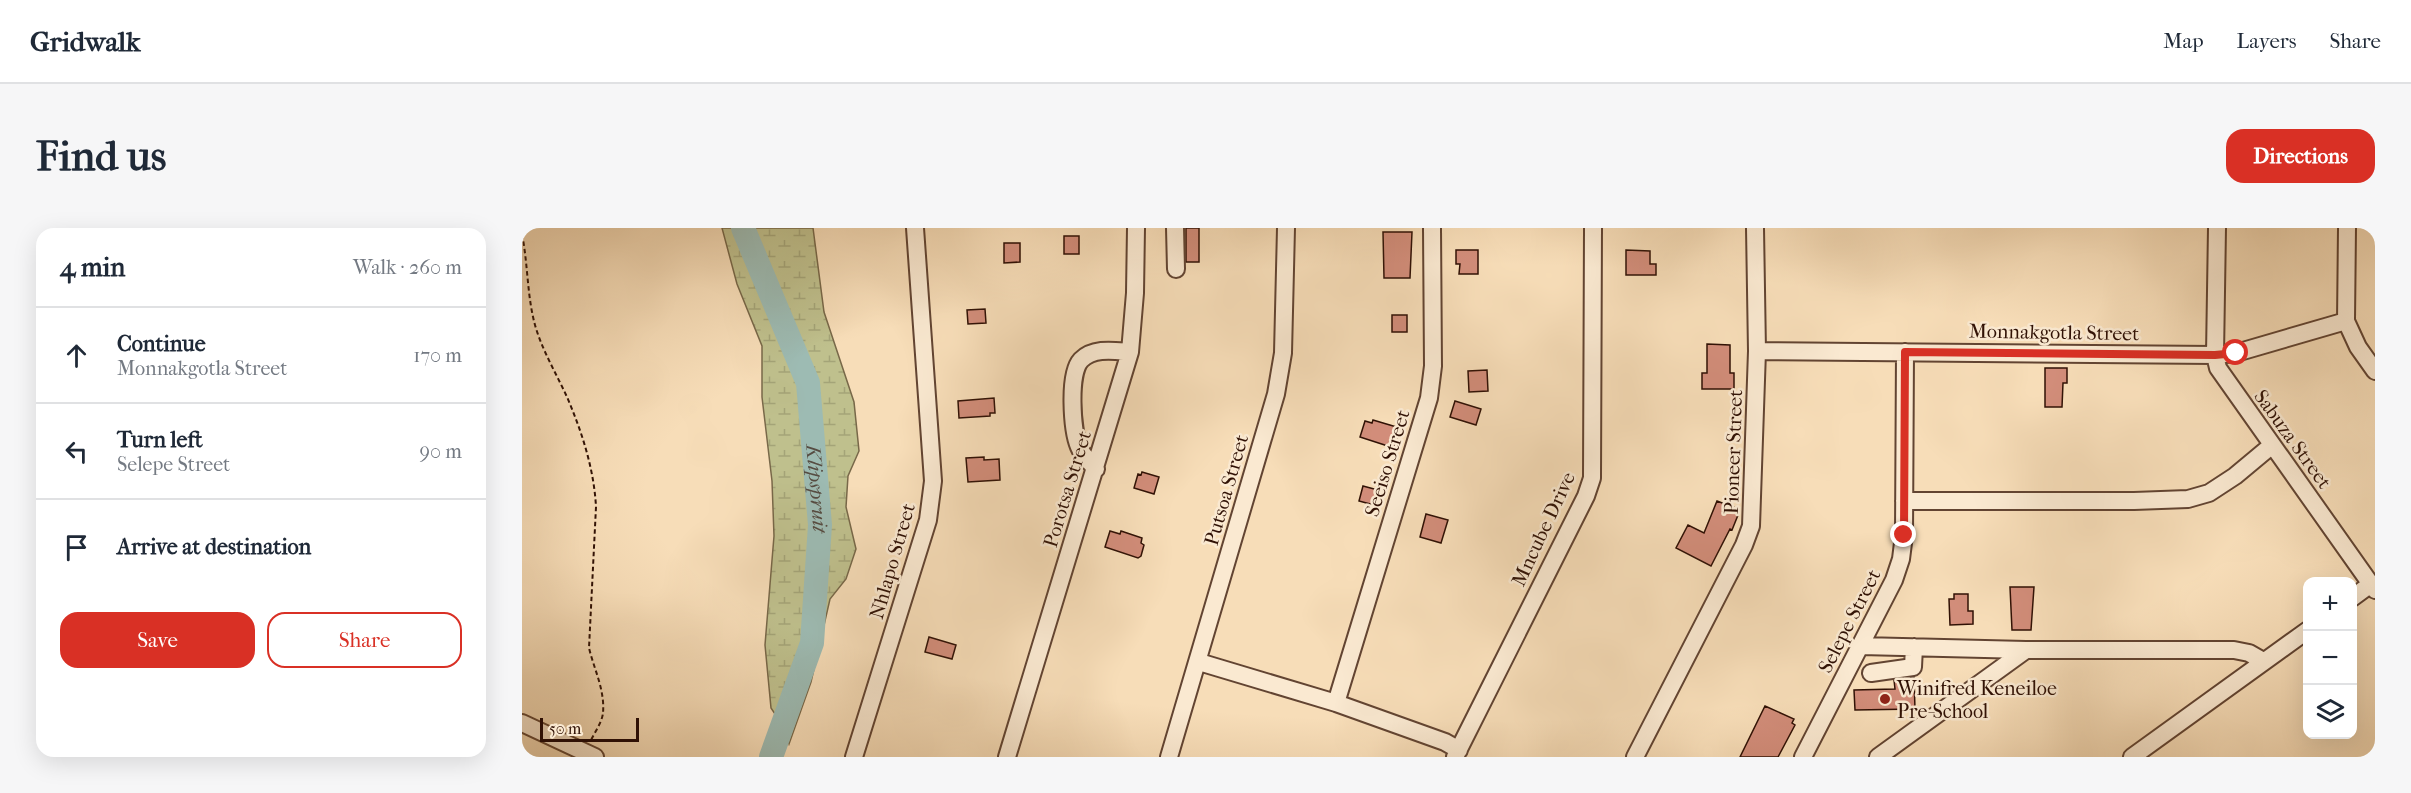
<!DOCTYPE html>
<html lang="en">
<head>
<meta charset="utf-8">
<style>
	:root { --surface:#fff; --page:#f6f6f7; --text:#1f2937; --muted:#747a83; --line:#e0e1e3; --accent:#d93025 }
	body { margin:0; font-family:"IM FELL French Canon",serif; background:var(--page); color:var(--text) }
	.controls { position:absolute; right:18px; bottom:18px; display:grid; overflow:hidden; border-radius:12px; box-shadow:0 6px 24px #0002 }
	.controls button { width:54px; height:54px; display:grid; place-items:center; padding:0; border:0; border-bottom:2px solid var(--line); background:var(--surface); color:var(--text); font:30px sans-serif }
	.scale { position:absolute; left:18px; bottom:15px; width:99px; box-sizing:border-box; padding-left:6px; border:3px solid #301105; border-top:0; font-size:16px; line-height:21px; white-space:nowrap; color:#301105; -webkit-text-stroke:4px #fae9d1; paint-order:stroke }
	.stop { position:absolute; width:18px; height:18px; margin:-14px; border:4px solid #d93025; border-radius:50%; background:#fff }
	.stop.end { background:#d93025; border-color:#fff; box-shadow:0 2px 6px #0008 }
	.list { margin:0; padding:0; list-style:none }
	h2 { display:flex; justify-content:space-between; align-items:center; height:78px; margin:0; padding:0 24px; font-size:26px }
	h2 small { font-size:20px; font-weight:400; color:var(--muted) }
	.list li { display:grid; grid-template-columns:39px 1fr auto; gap:18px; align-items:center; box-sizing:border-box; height:96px; padding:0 24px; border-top:2px solid var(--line) }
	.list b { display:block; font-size:22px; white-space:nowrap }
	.list p { margin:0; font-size:20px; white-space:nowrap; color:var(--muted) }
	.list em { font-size:20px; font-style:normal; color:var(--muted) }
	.actions { display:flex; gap:12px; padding:18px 24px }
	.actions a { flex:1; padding:14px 0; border:2px solid var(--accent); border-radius:18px; text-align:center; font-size:21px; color:var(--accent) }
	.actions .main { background:var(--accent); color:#fff }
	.icon { flex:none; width:33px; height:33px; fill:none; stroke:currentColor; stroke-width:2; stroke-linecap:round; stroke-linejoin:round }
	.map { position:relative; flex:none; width:1853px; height:529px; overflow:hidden; border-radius:18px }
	header { display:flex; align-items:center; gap:36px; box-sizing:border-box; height:84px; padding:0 30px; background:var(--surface); border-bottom:2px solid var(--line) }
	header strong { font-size:28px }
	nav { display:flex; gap:33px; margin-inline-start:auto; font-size:21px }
	.intro { display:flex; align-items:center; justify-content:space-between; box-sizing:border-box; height:144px; padding:0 36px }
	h1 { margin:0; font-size:42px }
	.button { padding:15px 27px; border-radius:18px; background:var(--accent); color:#fff; font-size:21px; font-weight:700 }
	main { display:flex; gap:36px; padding:0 36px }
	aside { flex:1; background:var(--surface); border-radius:18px; box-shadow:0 6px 24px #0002 }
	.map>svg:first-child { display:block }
	.wetland { fill:url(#wetland-marsh); stroke:#786849; stroke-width:1.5 }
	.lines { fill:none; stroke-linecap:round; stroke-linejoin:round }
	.river { stroke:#9dbbb3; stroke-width:24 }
	.building { fill:#d28d7a; stroke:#301105; stroke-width:1.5 }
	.minor-casing { stroke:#624432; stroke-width:20 }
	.path { stroke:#301105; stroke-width:2; stroke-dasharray:4.5 3; stroke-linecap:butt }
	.minor { stroke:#fae9d1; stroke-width:16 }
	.route { stroke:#d93025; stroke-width:8 }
	.poi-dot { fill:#8f2418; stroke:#fae9d1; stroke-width:2 }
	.labels { text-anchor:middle; stroke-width:5; stroke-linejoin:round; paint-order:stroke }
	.street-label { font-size:20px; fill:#301105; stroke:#fae9d1 }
	.poi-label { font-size:20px; fill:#301105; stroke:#fae9d1; text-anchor:start }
	.water-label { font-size:21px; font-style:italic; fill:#564c42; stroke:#fae9d1 }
</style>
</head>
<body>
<header>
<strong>Gridwalk</strong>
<nav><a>Map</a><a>Layers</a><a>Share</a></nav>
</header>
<div class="intro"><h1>Find us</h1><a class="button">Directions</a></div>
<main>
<aside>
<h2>4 min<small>Walk · 260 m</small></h2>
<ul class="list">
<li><svg class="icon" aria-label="ahead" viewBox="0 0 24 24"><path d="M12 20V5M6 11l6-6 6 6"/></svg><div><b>Continue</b><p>Monnakgotla Street</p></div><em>170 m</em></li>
<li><svg class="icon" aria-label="left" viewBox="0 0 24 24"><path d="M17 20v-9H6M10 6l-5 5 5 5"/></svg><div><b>Turn left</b><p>Selepe Street</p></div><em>90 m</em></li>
<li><svg class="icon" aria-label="arrive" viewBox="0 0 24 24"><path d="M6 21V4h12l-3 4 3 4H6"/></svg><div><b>Arrive at destination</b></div></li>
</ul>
<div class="actions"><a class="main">Save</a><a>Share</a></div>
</aside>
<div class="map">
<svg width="1853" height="529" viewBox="0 0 1853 529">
	<defs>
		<pattern id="wetland-marsh" width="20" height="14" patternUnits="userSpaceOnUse" patternTransform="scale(1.5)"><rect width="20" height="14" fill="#bfc08d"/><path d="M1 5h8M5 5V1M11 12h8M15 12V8" fill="none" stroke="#a4a478"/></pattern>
	</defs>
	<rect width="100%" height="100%" fill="#f7ddb8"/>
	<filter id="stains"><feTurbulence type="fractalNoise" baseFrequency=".00333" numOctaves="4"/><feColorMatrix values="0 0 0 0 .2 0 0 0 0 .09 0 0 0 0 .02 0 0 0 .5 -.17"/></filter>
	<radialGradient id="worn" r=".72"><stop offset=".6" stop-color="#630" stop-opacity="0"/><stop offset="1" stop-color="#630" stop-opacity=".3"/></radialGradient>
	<path class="wetland" d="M 200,0 L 291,0 L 302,84 L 332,174 L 337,223 L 326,248 L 324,279 L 334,321 L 324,351 L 308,371 L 289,454 L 267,516 L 261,498 L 249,480 L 243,417 L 252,308 L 250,253 L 240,169 L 240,118 L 215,56 Z"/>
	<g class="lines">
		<path class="river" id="s1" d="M 221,0 L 286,155 L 298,297 L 290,415 L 249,529"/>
	</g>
	<path class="building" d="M 664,0 L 677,0 L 677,34 L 664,34 Z
		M 861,4 L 890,4 L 888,50 L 862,50 Z
		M 542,8 L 557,8 L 557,26 L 542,26 Z
		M 482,15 L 498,15 L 498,34 L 482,35 Z
		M 934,22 L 956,22 L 956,46 L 937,46 L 938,36 L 934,36 Z
		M 1104,22 L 1128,23 L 1128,36 L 1134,36 L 1134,47 L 1104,47 Z
		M 463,81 L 464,95 L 446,96 L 445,82 Z
		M 870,87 L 885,87 L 885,104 L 870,104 Z
		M 1185,116 L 1208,117 L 1208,145 L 1212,145 L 1212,161 L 1180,161 L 1180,145 L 1185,145 Z
		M 1523,140 L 1545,140 L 1545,155 L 1541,155 L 1540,179 L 1523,179 Z
		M 965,142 L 966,163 L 947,164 L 946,143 Z
		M 472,170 L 473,185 L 468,185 L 468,188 L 437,190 L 436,173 Z
		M 933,173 L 959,181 L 954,197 L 928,189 Z
		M 851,192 L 878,200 L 872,220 L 838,209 L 843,193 L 850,195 Z
		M 462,229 L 462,232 L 477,231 L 478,252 L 446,254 L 444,230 Z
		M 620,244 L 637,249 L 632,266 L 612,260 L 616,246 L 619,247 Z
		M 841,258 L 856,262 L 852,277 L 837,273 Z
		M 1195,273 L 1216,281 L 1214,286 L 1216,287 L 1210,302 L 1208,301 L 1189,338 L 1154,320 L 1166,297 L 1182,305 Z
		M 904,286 L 926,292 L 919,315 L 898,309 Z
		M 588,303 L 598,306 L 599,303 L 620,310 L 619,315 L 622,317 L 619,328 L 616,330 L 583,319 Z
		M 1488,359 L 1512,359 L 1509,402 L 1490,402 Z
		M 1432,366 L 1446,366 L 1446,383 L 1451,383 L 1451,396 L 1428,397 L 1427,371 L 1432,371 Z
		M 407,409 L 434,417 L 430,431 L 403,424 Z
		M 1392,449 L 1393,481 L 1333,482 L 1332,462 L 1373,461 L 1372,452 Z
		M 1243,478 L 1272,491 L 1270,495 L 1273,497 L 1256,529 L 1218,529 Z"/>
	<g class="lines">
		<defs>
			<path id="minor" d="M 653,0 L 654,41
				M 1695,0 L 1693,127 L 1696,140 L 1853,362
				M 1825,0 L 1824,93 L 1836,119 L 1853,143
				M 1235,123 L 1693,127 L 1714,125 L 1824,93
				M 574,241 C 568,234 560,227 557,219 C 550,202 546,146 559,132 C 572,119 593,123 608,124
				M 1382,273 L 1612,273 L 1666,271 L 1687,265 L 1713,248 L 1749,218
				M 1830,370 L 1849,356
				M 1339,418 L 1504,422 L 1712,422 L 1727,425 L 1741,433
				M 677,434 L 814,475 L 923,514 L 937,522
				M 1349,445 L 1391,439 L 1392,419
				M 814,475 L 907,170 L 911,138 L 910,0
				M 0,495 L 73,529
				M 332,529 L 406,292 L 411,253 L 393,0
				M 485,529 L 608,124 L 613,65 L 614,0
				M 647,529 L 754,166 L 761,125 L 764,0
				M 933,529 L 1064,268 L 1070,250 L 1071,0
				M 1113,529 L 1222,317 L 1229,298 L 1235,123 L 1233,0
				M 1281,529 L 1372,352 L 1379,331 L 1382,307 L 1383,124
				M 1356,529 L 1504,422
				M 1610,529 L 1786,402"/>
		</defs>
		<use href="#minor" class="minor-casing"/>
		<path class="path" d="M 0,6 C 6,36 5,68 13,97 C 20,122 34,145 45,169 C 60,204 72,241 74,279 L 67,420 C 72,441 83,462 81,485 C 80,494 73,504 69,512"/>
		<use href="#minor" class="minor"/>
	</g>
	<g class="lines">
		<path class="route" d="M 1382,307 L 1383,124 L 1693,127 L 1714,125"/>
	</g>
	<circle class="poi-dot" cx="1363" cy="471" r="6"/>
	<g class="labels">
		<g class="street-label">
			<text transform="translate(1532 104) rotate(1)" y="7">Monnakgotla Street</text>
			<text transform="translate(1771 211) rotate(54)" y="7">Sabuza Street</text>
			<text transform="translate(1211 224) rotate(-88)" y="7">Pioneer Street</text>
			<text transform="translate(865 235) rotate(-73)" y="7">Seeiso Street</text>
			<text transform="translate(545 261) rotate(-73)" y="7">Porotsa Street</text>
			<text transform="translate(704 262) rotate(-74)" y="7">Putsoa Street</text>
			<text transform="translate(1021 301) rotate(-65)" y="7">Mncube Drive</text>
			<text transform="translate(370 333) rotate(-74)" y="7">Nhlapo Street</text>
			<text transform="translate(1327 393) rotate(-63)" y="7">Selepe Street</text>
		</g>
		<g class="poi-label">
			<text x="1375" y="467">Winifred Keneiloe<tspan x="1375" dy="23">Pre-School</tspan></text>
		</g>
		<g class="water-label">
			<text dy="7" stroke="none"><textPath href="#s1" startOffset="274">Klipspruit</textPath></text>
		</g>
	</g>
	<rect width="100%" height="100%" filter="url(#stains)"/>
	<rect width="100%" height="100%" fill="url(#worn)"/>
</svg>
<div class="controls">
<button>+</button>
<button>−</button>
<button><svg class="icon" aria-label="layers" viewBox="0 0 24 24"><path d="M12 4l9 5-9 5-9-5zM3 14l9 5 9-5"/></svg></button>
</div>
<div class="scale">50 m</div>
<div class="stop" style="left:1714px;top:125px"></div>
<div class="stop end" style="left:1382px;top:307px"></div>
</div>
</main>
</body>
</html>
